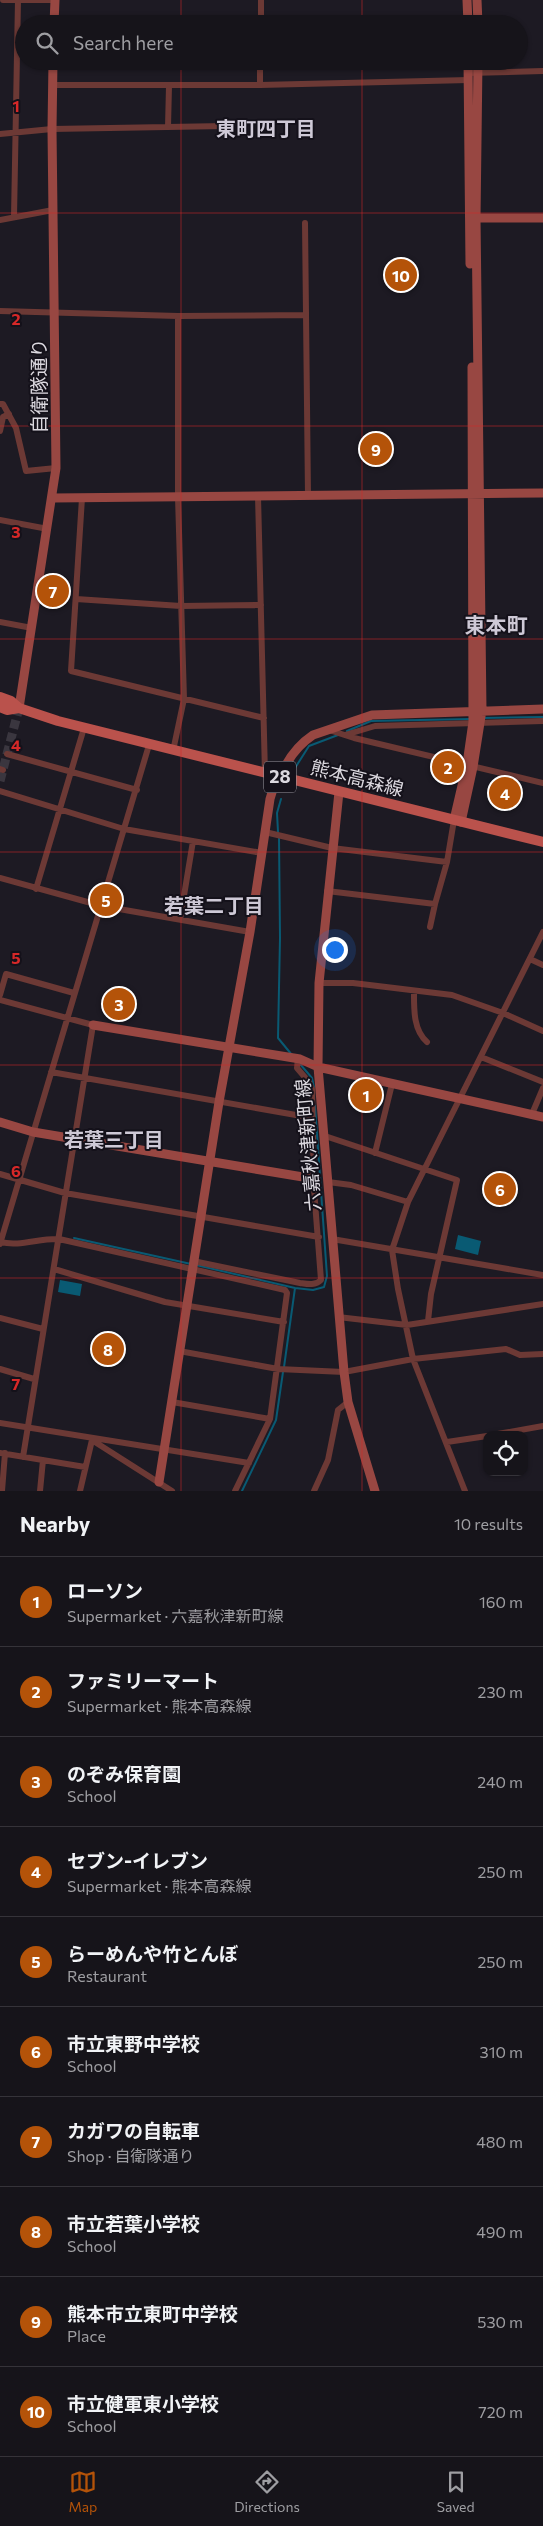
<!DOCTYPE html>
<meta charset="utf-8">
<style>
:root{--surface:#16141a;--page:#232127;--text:#f1f3f6;--muted:#9e9ea2;--line:#353339;--accent:#b45309}
body{margin:0;font-family:Commissioner,"Noto Sans JP",sans-serif;background:var(--page);color:var(--text)}
.controls{position:absolute;right:15px;bottom:15px;display:grid;overflow:hidden;border-radius:10px;box-shadow:0 1px 4px #0004}
.controls button{width:45px;height:45px;display:grid;place-items:center;padding:0;border:0;border-bottom:1px solid var(--line);background:var(--surface);color:var(--text);font:25px sans-serif}
.you{position:absolute;left:334px;top:949px;width:18px;height:18px;margin:-12px;border:4px solid #fff;border-radius:50%;background:#1a73e8;box-shadow:0 0 0 8px #1a73e833}
.badge{display:grid;place-items:center;width:32px;height:32px;border-radius:50%;background:var(--accent);color:#fff;font-size:16px;font-weight:700}
.pin{position:absolute;translate:-50% -50%;border:2px solid #fff;box-shadow:0 1px 5px #0006}
.list{margin:0;padding:0;list-style:none}
h2{display:flex;justify-content:space-between;align-items:center;height:65px;margin:0;padding:0 20px;font-size:21px}
h2 small{font-size:16px;font-weight:400;color:var(--muted)}
.list li{display:grid;grid-template-columns:32px 1fr auto;gap:15px;align-items:center;box-sizing:border-box;height:90px;padding:0 20px;border-top:1px solid var(--line)}
.list b{display:block;font-size:19px;white-space:nowrap}
.list p{margin:0;font-size:16px;white-space:nowrap;color:var(--muted)}
.list em{font-size:16px;font-style:normal;color:var(--muted)}
.icon{flex:none;width:28px;height:28px;fill:none;stroke:currentColor;stroke-width:2;stroke-linecap:round;stroke-linejoin:round}
.map{position:relative;flex:none;width:543px;height:1491px;overflow:hidden}
.search{position:absolute;background:var(--surface);box-shadow:0 1px 4px #0004;left:15px;right:15px;top:15px;height:55px;display:flex;align-items:center;gap:12px;box-sizing:border-box;padding:0 18px;border-radius:28px;color:var(--muted);font-size:19px}
.sheet{height:965px;background:var(--surface)}
nav{display:flex;justify-content:space-around;align-items:center;box-sizing:border-box;height:70px;border-top:1px solid var(--line);background:var(--surface);font-size:14px;color:var(--muted)}
nav a{display:grid;justify-items:center;gap:2px}
nav .on{color:var(--accent)}
.map>svg:first-child{display:block}
</style>
<div class="map">
<svg width="543" height="1491" viewBox="0 0 543 1491">
<rect width="100%" height="100%" fill="#1d1a23"/>
<path fill="#095a73" d="M 458,1235 L 481,1241 L 478,1255 L 455,1249 Z
M 60,1280 L 82,1284 L 80,1296 L 58,1292 Z"/>
<g fill="none" stroke-linecap="round" stroke-linejoin="round">
<path stroke="#095a73" stroke-width="2" d="M 483,718 L 543,717
M 347,731 L 371,721 L 471,719
M 295,768 L 309,746 L 338,735
M 278,832 L 277,813 L 281,799
M 279,837 L 280,938 L 278,1038 L 292,1055
M 300,1064 L 312,1078 L 314,1087
M 74,1238 L 191,1264
M 196,1265 L 295,1288 L 313,1290 L 324,1287 L 327,1276 L 315,1106
M 284,1367 L 295,1288
M 242,1491 L 276,1420 L 283,1372"/>
<path stroke="#3a363f" stroke-width="9" stroke-dasharray="9 4.5" stroke-linecap="butt" d="M 0,781 L 19,708"/>
<path stroke="#6c3935" stroke-width="6" d="M 3,0 L 55,0
M 261,24 L 261,0
M 468,73 L 543,71
M 53,85 L 260,85 L 469,80
M 260,85 L 260,61
M 168,127 L 169,86
M 0,134 L 52,129 L 225,126
M 14,217 L 18,0
M 0,220 L 53,210
M 305,223 L 308,496
M 0,311 L 178,316
M 0,404 L 3,404 L 16,428 L 26,471 L 56,468
M 0,431 L 3,417 L 9,414
M 258,496 L 265,774
M 82,498 L 71,671 L 264,718
M 0,520 L 48,529
M 76,599 L 181,606 L 261,605
M 0,622 L 32,628
M 329,730 L 354,738 L 543,783
M 345,735 L 375,726 L 543,721
M 173,751 L 184,699 L 178,497 L 178,316 L 306,315
M 7,754 L 137,790
M 0,769 L 3,770
M 0,791 L 124,829 L 262,853
M 265,832 L 332,848 L 447,862
M 0,878 L 102,906 L 250,932
M 36,889 L 84,728
M 327,891 L 435,904 L 447,862 L 454,820
M 180,920 L 193,841
M 430,927 L 435,904
M 530,959 L 543,965
M 319,983 L 353,983 L 452,995 L 503,1013 L 543,1031
M 414,991 C 414,1008 413,1030 427,1042
M 0,995 L 6,974 L 74,993
M 0,1000 L 93,1025 L 23,1457
M 481,1057 L 543,1082
M 51,1072 L 313,1118
M 532,1114 L 543,1088
M 325,1136 L 457,1180 L 431,1294 L 428,1321
M 375,1153 L 392,1084
M 0,1174 L 65,1193 L 319,1237
M 328,1182 L 351,1185 L 408,1202
M 332,1239 L 543,1275
M 0,1242 C 20,1247 39,1238 59,1239 L 285,1290 L 287,1293 L 270,1419 L 235,1491
M 0,1244 L 149,745
M 193,1261 L 300,1283 C 307,1284 315,1286 321,1280 L 314,1189 L 312,1089 L 309,1082 L 297,1068 L 298,1058
M 54,1269 L 165,1302 L 284,1322
M 338,1317 L 407,1325 L 543,1304
M 0,1318 L 43,1329
M 179,1351 L 278,1369 L 344,1372 L 413,1359 L 506,1349 L 520,1355 L 543,1354
M 0,1369 L 34,1379
M 172,1402 L 270,1419
M 0,1423 L 249,1463
M 492,1435 L 543,1426
M 95,1442 L 172,1491
M 447,1442 L 487,1436
M 0,1453 L 85,1467
M 2,1491 L 5,1453
M 40,1491 L 43,1460
M 80,1491 L 92,1440
M 314,1491 L 328,1460 L 338,1410 L 348,1402
M 465,1491 L 413,1359 L 398,1289 L 392,1250 L 408,1202 L 543,932"/>
<path stroke="#984742" stroke-width="9" d="M 467,0 L 468,24
M 477,0 L 478,24
M 54,24 L 55,0
M 468,61 L 470,264
M 471,218 L 543,218
M 53,498 L 543,493
M 19,708 L 56,468 L 52,129 L 53,61
M 280,777 C 287,760 298,745 313,735 L 372,715 L 543,709
M 339,792 L 319,983 L 318,1067 L 344,1372 L 348,1402 L 375,1491
M 454,820 L 467,764 L 473,722 L 472,367
M 461,822 L 473,767 L 482,710 L 476,218 L 478,61
M 93,1025 L 300,1059 L 318,1067 L 543,1117
M 0,1122 L 33,1132 L 315,1179
M 159,1482 L 219,1102 L 250,932 L 270,799 L 277,776"/>
<path stroke="#ba524c" stroke-width="10" d="M 0,697 L 11,701 L 19,708 L 58,721 L 543,842
M 0,707 L 7,710 L 19,708"/>
</g>
<path fill="none" stroke="#d62828" stroke-width="1" stroke-opacity="0.55" d="M 181,0 L 181,24M 362,0 L 362,24M 181,61 L 181,1491M 362,61 L 362,1491M 0,213 L 543,213M 0,426 L 543,426M 0,639 L 543,639M 0,852 L 543,852M 0,1065 L 543,1065M 0,1278 L 543,1278"/>
<g text-anchor="middle" stroke-width="4" stroke-linejoin="round" paint-order="stroke">
<rect fill="#14111a" stroke="#9f9ca4" stroke-width="1" x="264" y="761.5" width="32" height="31" rx="4"/>
<g font-size="18" font-weight="bold" fill="#dbd8df">
<text x="280" y="783">28</text>
</g>
<g font-size="19" fill="#dbd8df" stroke="#14111a">
<text transform="translate(39 386) rotate(-90)" y="7">自衛隊通り</text>
<text transform="translate(357 778) rotate(14)" y="7">熊本高森線</text>
<text transform="translate(308 1145) rotate(-95)" y="7">六嘉秋津新町線</text>
</g>
<g font-size="20" font-weight="bold" fill="#cec9d6" stroke="#14111a">
<text x="266" y="136">東町四丁目</text>
<text x="214" y="913">若葉二丁目</text>
<text x="114" y="1147">若葉三丁目</text>
</g>
<g font-size="21" font-weight="bold" fill="#cec9d6" stroke="#14111a">
<text x="496" y="633">東本町</text>
</g>
</g>
<g font-size="16" text-anchor="middle" font-weight="bold" fill="#d62828" stroke="#14111a" stroke-width="4" stroke-linejoin="round" paint-order="stroke">
<text x="16" y="112">1</text>
<text x="16" y="325">2</text>
<text x="16" y="538">3</text>
<text x="16" y="751">4</text>
<text x="16" y="964">5</text>
<text x="16" y="1177">6</text>
<text x="16" y="1390">7</text>
</g>
</svg>
<div class="controls">
<button><svg class="icon" aria-label="locate" viewBox="0 0 24 24"><circle cx="12" cy="12" r="6"/><path d="M12 2v4M12 18v4M2 12h4M18 12h4"/></svg></button>
</div>
<div class="you"></div>
<div class="pin badge" style="left:366px;top:1095px">1</div>
<div class="pin badge" style="left:448px;top:767px">2</div>
<div class="pin badge" style="left:119px;top:1004px">3</div>
<div class="pin badge" style="left:505px;top:793px">4</div>
<div class="pin badge" style="left:106px;top:900px">5</div>
<div class="pin badge" style="left:500px;top:1189px">6</div>
<div class="pin badge" style="left:53px;top:591px">7</div>
<div class="pin badge" style="left:108px;top:1349px">8</div>
<div class="pin badge" style="left:376px;top:449px">9</div>
<div class="pin badge" style="left:401px;top:275px">10</div>
<div class="search"><svg class="icon" aria-label="search" viewBox="0 0 24 24"><circle cx="10" cy="10" r="6"/><path d="M15 15l6 6"/></svg>Search here</div>
</div>
<section class="sheet">
<h2>Nearby<small>10 results</small></h2>
<ul class="list">
<li><span class="badge">1</span><div><b>ローソン</b><p>Supermarket · 六嘉秋津新町線</p></div><em>160 m</em></li>
<li><span class="badge">2</span><div><b>ファミリーマート</b><p>Supermarket · 熊本高森線</p></div><em>230 m</em></li>
<li><span class="badge">3</span><div><b>のぞみ保育園</b><p>School</p></div><em>240 m</em></li>
<li><span class="badge">4</span><div><b>セブン-イレブン</b><p>Supermarket · 熊本高森線</p></div><em>250 m</em></li>
<li><span class="badge">5</span><div><b>らーめんや竹とんぼ</b><p>Restaurant</p></div><em>250 m</em></li>
<li><span class="badge">6</span><div><b>市立東野中学校</b><p>School</p></div><em>310 m</em></li>
<li><span class="badge">7</span><div><b>カガワの自転車</b><p>Shop · 自衛隊通り</p></div><em>480 m</em></li>
<li><span class="badge">8</span><div><b>市立若葉小学校</b><p>School</p></div><em>490 m</em></li>
<li><span class="badge">9</span><div><b>熊本市立東町中学校</b><p>Place</p></div><em>530 m</em></li>
<li><span class="badge">10</span><div><b>市立健軍東小学校</b><p>School</p></div><em>720 m</em></li>
</ul>
</section>
<nav>
<a class="on"><svg class="icon" aria-label="map" viewBox="0 0 24 24"><path d="M3 6l6-2 6 2 6-2v14l-6 2-6-2-6 2zM9 4v14M15 6v14"/></svg>Map</a>
<a><svg class="icon" aria-label="directions" viewBox="0 0 24 24"><path d="M12 3l9 9-9 9-9-9zM9 14v-3h6M13 9l2 2-2 2"/></svg>Directions</a>
<a><svg class="icon" aria-label="saved" viewBox="0 0 24 24"><path d="M7 4h10v16l-5-4-5 4z"/></svg>Saved</a>
</nav>
